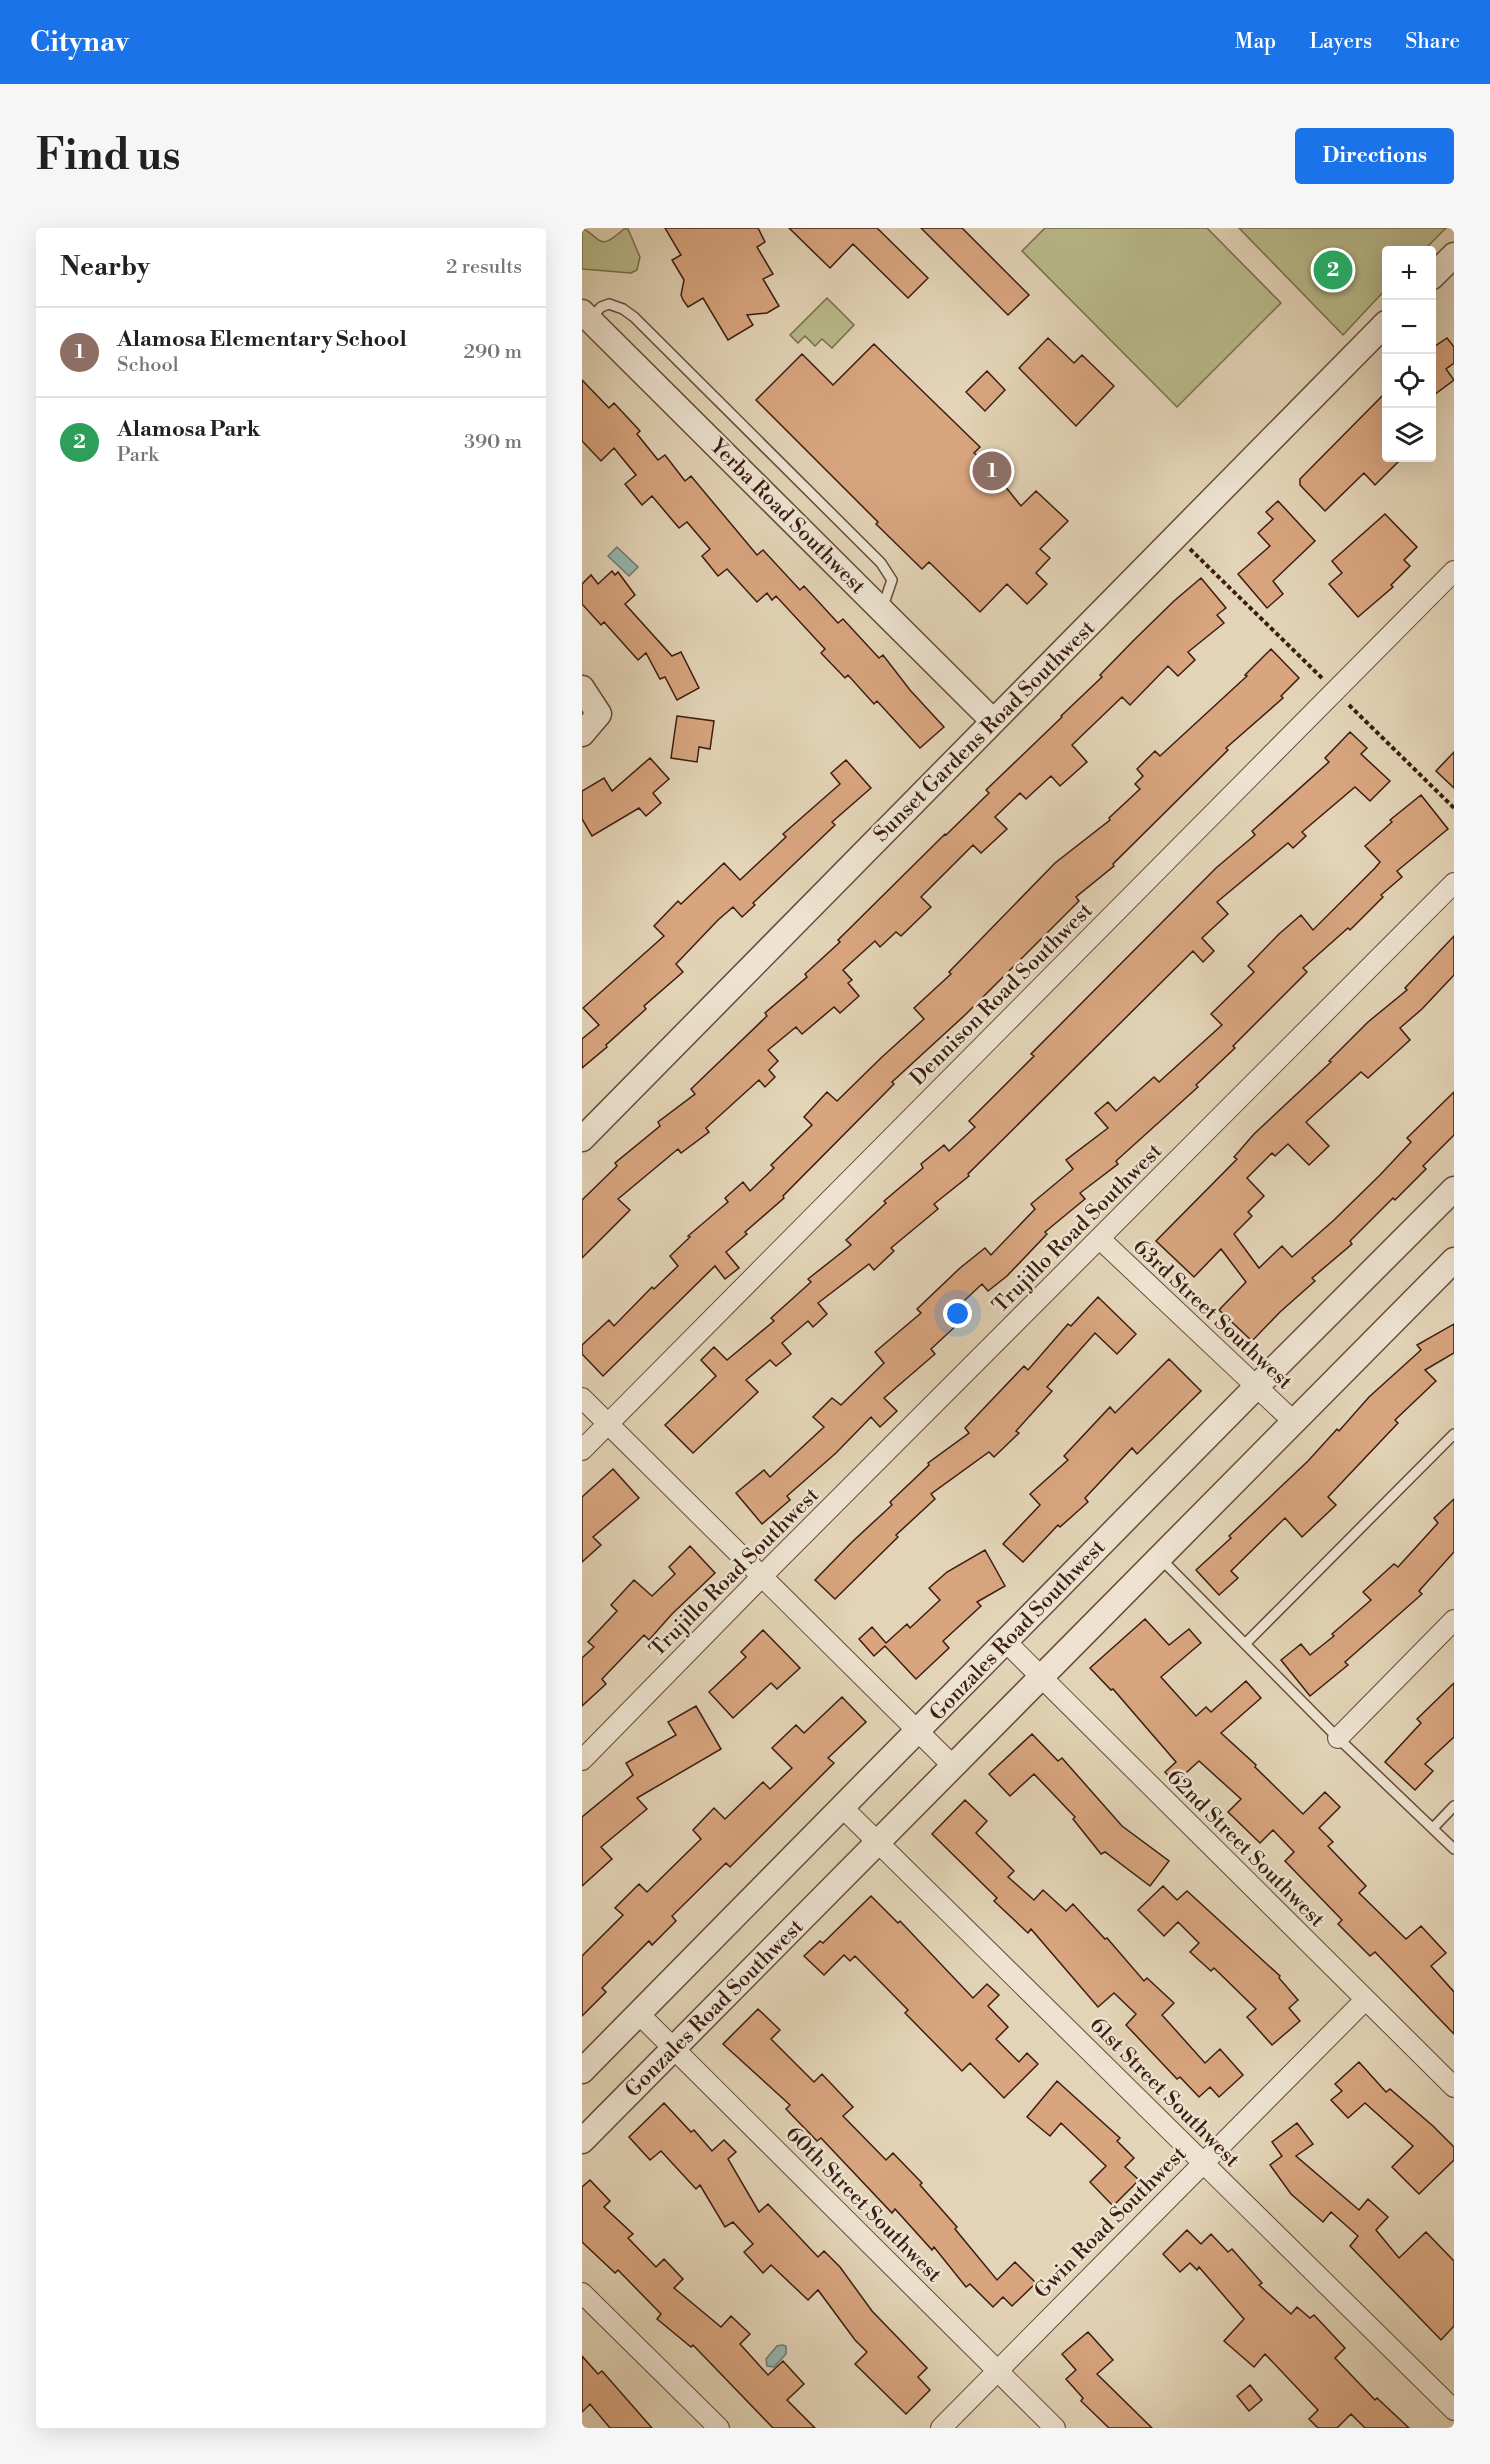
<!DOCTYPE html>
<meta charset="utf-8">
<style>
:root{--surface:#fff;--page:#f6f6f6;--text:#202124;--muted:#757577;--line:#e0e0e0;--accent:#1a73e8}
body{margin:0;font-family:"Libre Bodoni",serif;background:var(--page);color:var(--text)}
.controls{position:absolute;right:18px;top:18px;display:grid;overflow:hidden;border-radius:6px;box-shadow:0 6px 24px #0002}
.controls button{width:54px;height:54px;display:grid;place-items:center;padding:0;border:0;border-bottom:2px solid var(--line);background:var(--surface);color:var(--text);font:30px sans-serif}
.you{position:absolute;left:376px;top:1086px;width:21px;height:21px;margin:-15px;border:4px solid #fff;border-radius:50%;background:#1a73e8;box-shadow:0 0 0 9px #1a73e833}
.badge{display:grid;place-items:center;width:39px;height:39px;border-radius:50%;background:var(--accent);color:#fff;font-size:20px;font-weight:700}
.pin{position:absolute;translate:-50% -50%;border:3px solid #fff;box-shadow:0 2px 6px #0006}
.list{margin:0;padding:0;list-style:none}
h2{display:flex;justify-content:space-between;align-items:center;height:78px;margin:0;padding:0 24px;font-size:26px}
h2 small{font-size:20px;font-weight:400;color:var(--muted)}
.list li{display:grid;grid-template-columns:39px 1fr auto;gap:18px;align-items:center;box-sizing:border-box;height:90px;padding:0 24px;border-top:2px solid var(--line)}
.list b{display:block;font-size:22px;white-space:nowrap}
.list p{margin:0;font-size:20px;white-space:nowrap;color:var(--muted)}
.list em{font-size:20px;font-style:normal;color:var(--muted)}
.icon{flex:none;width:33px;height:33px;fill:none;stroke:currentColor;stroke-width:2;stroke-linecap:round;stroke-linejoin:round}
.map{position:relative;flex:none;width:872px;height:2200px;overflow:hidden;border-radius:6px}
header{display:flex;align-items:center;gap:36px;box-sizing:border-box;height:84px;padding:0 30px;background:var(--accent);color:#fff}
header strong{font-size:28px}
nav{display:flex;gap:33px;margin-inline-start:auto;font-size:21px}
.intro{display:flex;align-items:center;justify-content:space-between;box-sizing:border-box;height:144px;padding:0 36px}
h1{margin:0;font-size:42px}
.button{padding:15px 27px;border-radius:6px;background:var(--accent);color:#fff;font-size:21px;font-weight:700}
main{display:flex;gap:36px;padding:0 36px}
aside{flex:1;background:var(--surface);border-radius:6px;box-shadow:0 6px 24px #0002}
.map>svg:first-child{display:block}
</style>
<header>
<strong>Citynav</strong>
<nav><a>Map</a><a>Layers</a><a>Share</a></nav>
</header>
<div class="intro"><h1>Find us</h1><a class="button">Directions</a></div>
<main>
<aside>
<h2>Nearby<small>2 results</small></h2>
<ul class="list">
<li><span class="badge" style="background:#8d6e63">1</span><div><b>Alamosa Elementary School</b><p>School</p></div><em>290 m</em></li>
<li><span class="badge" style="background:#2e9e5b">2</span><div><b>Alamosa Park</b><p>Park</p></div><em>390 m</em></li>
</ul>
</aside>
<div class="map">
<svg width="872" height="2200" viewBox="0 0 872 2200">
<rect width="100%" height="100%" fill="#e3d4b7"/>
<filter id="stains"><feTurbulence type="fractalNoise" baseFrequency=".00333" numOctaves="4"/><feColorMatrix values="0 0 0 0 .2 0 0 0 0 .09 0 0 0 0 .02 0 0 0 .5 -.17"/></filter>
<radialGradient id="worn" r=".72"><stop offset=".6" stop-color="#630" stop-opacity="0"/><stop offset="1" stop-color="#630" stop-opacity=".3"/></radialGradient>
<path fill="#b9bb8b" stroke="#7b6c4e" stroke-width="1.5" d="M 0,0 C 21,11 16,24 42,1 L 46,1 L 58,29 L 55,42 L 49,45 L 0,41 Z
M 463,0 L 625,0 L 699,75 L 595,179 L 440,23 Z
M 657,0 L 864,0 L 842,22 L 804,22 L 804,61 L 761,107 Z
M 245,70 L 272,97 L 250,120 L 240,111 L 233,118 L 223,108 L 216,115 L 208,107 Z"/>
<path fill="#95b8b2" stroke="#727a72" stroke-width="1.5" d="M 35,319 L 56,339 L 47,348 L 26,328 Z
M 200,2117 L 204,2118 L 204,2126 L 192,2139 L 185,2138 L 184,2131 L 195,2118 Z"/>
<path fill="#d8a57f" stroke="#3d1d12" stroke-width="1.5" d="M 83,0 L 176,0 L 183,14 L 175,19 L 191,46 L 181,51 L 197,78 L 185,85 L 165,87 L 171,97 L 146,112 L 121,70 L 106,79 L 101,72 L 99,67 L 102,52 L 90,32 L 99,27 Z
M 207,0 L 295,0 L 346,50 L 326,70 L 271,16 L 248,40 Z
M 339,0 L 380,0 L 447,67 L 426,87 Z
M 466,110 L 492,135 L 500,127 L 532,158 L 494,198 L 437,140 Z
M 865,110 L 872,119 L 872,135 L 864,141 L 872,152 L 849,169 L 849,121 Z
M 292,116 L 398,219 L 392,225 L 418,245 L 415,248 L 439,278 L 454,263 L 486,293 L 458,321 L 468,330 L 454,345 L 465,356 L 445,376 L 425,356 L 398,384 L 347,334 L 340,341 L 294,296 L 296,294 L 174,172 L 220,126 L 251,157 Z
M 405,143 L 423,162 L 403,183 L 384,164 Z
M 0,152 L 27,180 L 32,175 L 58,203 L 55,206 L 76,232 L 83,227 L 103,253 L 109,248 L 175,327 L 181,322 L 218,362 L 222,358 L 256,395 L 261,391 L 297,430 L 301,427 L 328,462 L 362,499 L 338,520 L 295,473 L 292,476 L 266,447 L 263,450 L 239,425 L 243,421 L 194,368 L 190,372 L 185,365 L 175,374 L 145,341 L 136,348 L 120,328 L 128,321 L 105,294 L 97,300 L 70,268 L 60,277 L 43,256 L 54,247 L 32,220 L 19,233 L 0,213 Z
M 804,164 L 804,227 L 802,230 L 820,230 L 793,257 L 782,245 L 743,283 L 718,257 L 718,251 Z
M 696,273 L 733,313 L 691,353 L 701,366 L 685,380 L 656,346 L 688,318 L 676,305 L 691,291 L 684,284 Z
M 803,286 L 835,319 L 822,332 L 828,338 L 809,357 L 811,359 L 776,389 L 747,356 L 760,345 L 750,333 Z
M 30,343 L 33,347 L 36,344 L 53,367 L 43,376 L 90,428 L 99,424 L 117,460 L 95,472 L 83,449 L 78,451 L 64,425 L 56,432 L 22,394 L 19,397 L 0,376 L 0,356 L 9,347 L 16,356 Z
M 619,350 L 644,380 L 635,387 L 642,395 L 606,424 L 613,432 L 596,448 L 586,438 L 548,477 L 540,469 L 490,517 L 505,534 L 478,558 L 469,548 L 444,571 L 438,565 L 413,589 L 425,601 L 399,625 L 391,617 L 339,669 L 349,679 L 319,708 L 314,704 L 298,719 L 293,713 L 261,742 L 270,752 L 266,755 L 277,768 L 258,785 L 252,779 L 220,806 L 214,799 L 186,822 L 196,833 L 187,842 L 193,849 L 183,859 L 177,852 L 124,900 L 127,904 L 99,925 L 96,921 L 36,971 L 48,982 L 0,1030 L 0,972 L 35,938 L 33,935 L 78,898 L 76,894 L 113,866 L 109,861 L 185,788 L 183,785 L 225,749 L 223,746 L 258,714 L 256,712 L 363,606 L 364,607 L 407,565 L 404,562 L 480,489 L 479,488 L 520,449 L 518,447 L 552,412 L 592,373 Z
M 689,421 L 717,450 L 699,468 L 701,470 L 644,520 L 646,522 L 531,636 L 532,638 L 494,669 L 497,673 L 383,787 L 310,854 L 312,856 L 201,968 L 202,970 L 163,1004 L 165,1006 L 144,1024 L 157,1040 L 143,1051 L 133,1038 L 21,1148 L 0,1126 L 0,1117 L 27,1092 L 32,1098 L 70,1059 L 72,1061 L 96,1038 L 88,1028 L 108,1009 L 106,1008 L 146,974 L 143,970 L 161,954 L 168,963 L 192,940 L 189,937 L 230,897 L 222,889 L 245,864 L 255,873 L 300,829 L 342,791 L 332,780 L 369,746 L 367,744 L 473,635 L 528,592 L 527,590 L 558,561 L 553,556 L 561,548 L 555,541 L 573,523 L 578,528 L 665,448 L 663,447 Z
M 95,488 L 132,493 L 128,521 L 117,519 L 115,534 L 89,530 Z
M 768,504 L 785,520 L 779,526 L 808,553 L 788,573 L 773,559 L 720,604 L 724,608 L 711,620 L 706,615 L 635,674 L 646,686 L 620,710 L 632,723 L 621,734 L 611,723 L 386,946 L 387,948 L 352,976 L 356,981 L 309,1020 L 312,1023 L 292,1042 L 287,1036 L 236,1075 L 245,1086 L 231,1099 L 226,1093 L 200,1115 L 209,1126 L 194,1138 L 188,1132 L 164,1152 L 176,1164 L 111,1225 L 83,1197 L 134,1148 L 119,1132 L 132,1119 L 145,1132 L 192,1093 L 189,1090 L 229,1054 L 226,1051 L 269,1017 L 264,1012 L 304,975 L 302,973 L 341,940 L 339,936 L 362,917 L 367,923 L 393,899 L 387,893 L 452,828 L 449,826 L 634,640 L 673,607 L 670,603 L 747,534 L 743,530 Z
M 872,524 L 872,560 L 854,543 Z
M 68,530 L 87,551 L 71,565 L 79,575 L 64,588 L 57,580 L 10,608 L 0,591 L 0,563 L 22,550 L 30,563 Z
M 264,532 L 289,560 L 250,594 L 253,597 L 171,675 L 173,677 L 160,689 L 151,679 L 136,692 L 94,736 L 101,744 L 62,778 L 64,781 L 24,817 L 25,819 L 0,840 L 0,811 L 17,797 L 1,780 L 82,708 L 72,698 L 96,673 L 99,676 L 142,635 L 158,652 L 204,609 L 201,606 L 258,556 L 249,545 Z
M 839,567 L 866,601 L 815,643 L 820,649 L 799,667 L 801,669 L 768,702 L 766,700 L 721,740 L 725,744 L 651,818 L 653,820 L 614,857 L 616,859 L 534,933 L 536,936 L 498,965 L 503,971 L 463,1004 L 465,1006 L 425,1048 L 406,1063 L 400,1056 L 368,1086 L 377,1095 L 349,1121 L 353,1126 L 302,1170 L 315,1183 L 298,1199 L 289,1189 L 254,1225 L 205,1268 L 208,1272 L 180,1296 L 154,1265 L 182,1242 L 188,1249 L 242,1199 L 231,1189 L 250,1170 L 259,1177 L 302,1135 L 293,1124 L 339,1085 L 335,1081 L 378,1040 L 403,1020 L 409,1027 L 453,981 L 449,976 L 491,941 L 484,932 L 526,900 L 513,885 L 526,874 L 534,883 L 572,849 L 577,854 L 640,797 L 629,786 L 672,744 L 666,738 L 697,706 L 719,687 L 731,702 L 793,640 L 798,634 L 783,618 L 810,594 L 808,592 Z
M 872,708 L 872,747 L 840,781 L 818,800 L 828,812 L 786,850 L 779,844 L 724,894 L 747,918 L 727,937 L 706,916 L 693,928 L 690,925 L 665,950 L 682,968 L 666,984 L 670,988 L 652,1006 L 677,1040 L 700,1018 L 710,1029 L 752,992 L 798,947 L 829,914 L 825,910 L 872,864 L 872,907 L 841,938 L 844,941 L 813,972 L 811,970 L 768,1013 L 770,1016 L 730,1050 L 733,1053 L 698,1084 L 670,1113 L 637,1082 L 664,1054 L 639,1021 L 612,1049 L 574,1013 L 655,931 L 652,929 L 672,906 L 749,834 L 747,833 L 786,794 L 825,762 L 823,760 Z
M 516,1069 L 554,1106 L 535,1126 L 513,1105 L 465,1159 L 470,1163 L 434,1203 L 437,1205 L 412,1229 L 407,1224 L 349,1266 L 353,1271 L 314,1307 L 316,1309 L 253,1371 L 233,1352 L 270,1314 L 310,1277 L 308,1274 L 347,1237 L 346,1235 L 387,1205 L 383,1200 L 442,1138 L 446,1142 L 486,1096 L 489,1098 Z
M 872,1096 L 872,1125 L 843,1142 L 854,1153 L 813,1192 L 816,1195 L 746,1269 L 754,1277 L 720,1309 L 703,1290 L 649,1343 L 656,1350 L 637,1367 L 614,1342 L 649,1310 L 647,1308 L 726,1233 L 755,1201 L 757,1203 L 787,1169 L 839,1122 L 835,1117 Z
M 587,1131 L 619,1163 L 555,1226 L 550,1220 L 503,1270 L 506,1274 L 478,1299 L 476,1297 L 441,1334 L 421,1316 L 458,1277 L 448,1266 L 486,1232 L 482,1228 L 528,1179 L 533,1185 Z
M 31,1241 L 57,1270 L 11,1309 L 19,1317 L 0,1334 L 0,1269 Z
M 872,1271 L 872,1324 L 837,1363 L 840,1366 L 763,1434 L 766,1437 L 728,1468 L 699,1432 L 719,1416 L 728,1427 L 752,1408 L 750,1406 L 789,1372 L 781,1364 L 812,1336 L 816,1339 L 856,1295 L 852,1290 Z
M 108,1318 L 133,1345 L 90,1386 L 67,1412 L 62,1407 L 20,1451 L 24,1456 L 0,1478 L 0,1430 L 12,1419 L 6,1414 L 35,1383 L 29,1377 L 52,1352 L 70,1368 L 93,1346 L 87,1339 Z
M 403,1322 L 423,1358 L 395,1374 L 399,1378 L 361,1413 L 367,1420 L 334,1451 L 303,1418 L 292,1428 L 277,1411 L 290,1399 L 304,1415 L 325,1396 L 328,1400 L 358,1372 L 347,1360 L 365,1344 Z
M 563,1391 L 587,1417 L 607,1401 L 619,1415 L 579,1449 L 614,1488 L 624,1479 L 629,1484 L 664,1453 L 679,1470 L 639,1505 L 674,1537 L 673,1539 L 721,1586 L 743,1564 L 758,1579 L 737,1600 L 751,1614 L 746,1618 L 784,1658 L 777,1665 L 824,1711 L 839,1698 L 864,1725 L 849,1738 L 872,1764 L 872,1806 L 793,1724 L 788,1728 L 756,1696 L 760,1692 L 703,1633 L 712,1624 L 691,1602 L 678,1615 L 646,1584 L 659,1571 L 617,1533 L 593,1555 L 583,1544 L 594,1534 L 531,1461 L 529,1462 L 508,1440 Z
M 181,1402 L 218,1440 L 195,1461 L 189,1455 L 151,1490 L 127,1464 L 164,1429 L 159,1424 Z
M 872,1455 L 872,1509 L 843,1536 L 851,1543 L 833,1562 L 803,1534 L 839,1495 L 835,1491 Z
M 260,1469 L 284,1494 L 246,1530 L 252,1535 L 148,1639 L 144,1635 L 90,1688 L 94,1693 L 70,1717 L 67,1713 L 20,1760 L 24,1764 L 0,1788 L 0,1728 L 41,1687 L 33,1680 L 57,1656 L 65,1664 L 119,1611 L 111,1602 L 132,1580 L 143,1591 L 181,1554 L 188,1561 L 210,1540 L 190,1520 L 214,1497 L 222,1505 Z
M 114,1478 L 139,1521 L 55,1570 L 65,1581 L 19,1619 L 30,1631 L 0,1658 L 0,1589 L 51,1547 L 44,1535 L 94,1507 L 86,1494 Z
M 450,1506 L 476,1533 L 480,1530 L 540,1598 L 587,1633 L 568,1658 L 523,1624 L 519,1626 L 491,1591 L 493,1589 L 452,1546 L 428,1568 L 407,1546 Z
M 383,1572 L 405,1593 L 394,1605 L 432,1643 L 426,1649 L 452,1672 L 461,1662 L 484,1683 L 491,1676 L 523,1711 L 525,1710 L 562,1753 L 565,1750 L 592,1775 L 580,1787 L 623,1835 L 638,1821 L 661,1847 L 637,1869 L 628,1859 L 617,1869 L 598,1849 L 595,1851 L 544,1797 L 554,1786 L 532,1765 L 516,1779 L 449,1701 L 446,1705 L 412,1673 L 415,1670 L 350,1606 Z
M 581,1658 L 595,1672 L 605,1663 L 698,1748 L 697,1750 L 716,1772 L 707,1780 L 718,1793 L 690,1817 L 665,1789 L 674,1781 L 632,1740 L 629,1743 L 608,1724 L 617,1715 L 596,1694 L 582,1708 L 556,1682 Z
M 289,1668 L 316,1695 L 318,1693 L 391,1770 L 405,1756 L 417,1767 L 406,1778 L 426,1799 L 414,1811 L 437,1834 L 445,1825 L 456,1836 L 422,1870 L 388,1835 L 380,1843 L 323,1785 L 326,1782 L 273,1728 L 268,1733 L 262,1727 L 242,1747 L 222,1728 L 238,1713 L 241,1715 Z
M 176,1781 L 198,1802 L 189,1811 L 232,1854 L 240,1846 L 271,1879 L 261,1888 L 304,1932 L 311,1925 L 340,1955 L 338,1957 L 375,1999 L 373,2001 L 415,2052 L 433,2034 L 454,2055 L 430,2078 L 421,2069 L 411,2079 L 388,2056 L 384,2059 L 352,2019 L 350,2022 L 313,1981 L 310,1985 L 239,1910 L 235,1913 L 204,1881 L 208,1877 L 141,1816 Z
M 777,1834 L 804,1864 L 808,1861 L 851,1898 L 872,1919 L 872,1932 L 837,1966 L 810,1939 L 831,1918 L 783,1875 L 766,1890 L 749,1872 L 760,1863 L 753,1856 Z
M 475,1853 L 538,1910 L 535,1913 L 552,1930 L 543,1939 L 557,1952 L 531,1978 L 508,1954 L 524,1938 L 479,1895 L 468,1908 L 445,1889 Z
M 82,1875 L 109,1904 L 112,1902 L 130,1923 L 142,1912 L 154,1924 L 146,1931 L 177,1984 L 186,1976 L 236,2029 L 242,2023 L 258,2039 L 290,2083 L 345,2140 L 336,2149 L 348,2162 L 324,2186 L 273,2136 L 285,2124 L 273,2112 L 236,2062 L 226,2072 L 189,2037 L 181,2045 L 162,2024 L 171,2016 L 151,1994 L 143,1999 L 118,1957 L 114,1961 L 79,1923 L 68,1932 L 47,1909 Z
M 715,1895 L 731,1916 L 714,1928 L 777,1982 L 786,1971 L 806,1989 L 794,2002 L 817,2030 L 844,2004 L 872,2033 L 872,2098 L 859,2112 L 768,2018 L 776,2008 L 749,1984 L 741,1994 L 709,1966 L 688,1937 L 700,1928 L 690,1914 Z
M 8,1952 L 28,1973 L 22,1979 L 51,2006 L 46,2010 L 74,2039 L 82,2031 L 101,2051 L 92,2060 L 139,2099 L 149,2088 L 168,2106 L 158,2116 L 186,2147 L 201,2133 L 222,2156 L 205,2172 L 233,2200 L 191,2200 L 111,2117 L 109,2119 L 75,2091 L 79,2086 L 36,2042 L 33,2045 L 0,2014 L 0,1959 Z
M 605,2002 L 619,2016 L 629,2006 L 646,2024 L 650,2021 L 680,2055 L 677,2057 L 709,2086 L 715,2079 L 728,2090 L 732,2087 L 763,2120 L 753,2130 L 793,2172 L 795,2170 L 827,2200 L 783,2200 L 769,2186 L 755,2200 L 736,2200 L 727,2191 L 736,2182 L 683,2126 L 672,2139 L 642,2113 L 662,2091 L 617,2039 L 615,2042 L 608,2035 L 598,2044 L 581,2026 Z
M 506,2104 L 531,2132 L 515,2146 L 570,2200 L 527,2200 L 499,2173 L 501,2170 L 484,2151 L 494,2142 L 480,2126 Z
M 0,2128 L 16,2146 L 20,2143 L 70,2200 L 28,2200 L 8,2176 L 0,2184 Z
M 668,2157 L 680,2172 L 667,2183 L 655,2168 Z"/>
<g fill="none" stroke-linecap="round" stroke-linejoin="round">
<defs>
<path id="service" d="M 8,91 L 19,79 L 27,76 L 41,81 L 52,89 L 299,335 L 310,352 L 300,381
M 578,1330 L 756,1510 L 872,1621
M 664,1415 L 872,1206
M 851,1600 L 872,1578"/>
<path id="minor" d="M 518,1011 L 712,1194
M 0,1170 L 371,1538
M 0,1222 L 872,343
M 423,1413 L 872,1859
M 756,1510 L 872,1392
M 0,1532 L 195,1333 L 872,655
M 261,1580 L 872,2182
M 57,1786 L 473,2200
M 0,2065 L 137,2200
M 359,2200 L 783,1772"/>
<path id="tertiary" d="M 850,49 L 872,27
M 0,84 L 411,493
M 0,460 L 17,486 L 0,506
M 0,911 L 804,95
M 0,1843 L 674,1159 L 872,961
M 0,1913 C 291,1619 582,1326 872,1032"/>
</defs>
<use href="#service" stroke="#664b3b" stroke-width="12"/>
<use href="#minor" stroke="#664b3b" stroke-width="22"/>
<use href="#tertiary" stroke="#664b3b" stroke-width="27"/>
<path stroke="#3d1d12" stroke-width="4" stroke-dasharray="4.5 3" stroke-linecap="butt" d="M 608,321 L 740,450
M 767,477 L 872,580"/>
<use href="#service" stroke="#ede3d0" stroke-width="9"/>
<use href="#minor" stroke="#ede3d0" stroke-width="20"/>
<use href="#tertiary" stroke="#ede3d0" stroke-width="24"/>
</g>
<g text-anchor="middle" stroke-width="5" stroke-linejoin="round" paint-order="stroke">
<g font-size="21" fill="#3d1d12" stroke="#ede3d0">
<text transform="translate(206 288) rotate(45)" y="7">Yerba Road Southwest</text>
<text transform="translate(402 503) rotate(-45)" y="7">Sunset Gardens Road Southwest</text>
<text transform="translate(419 766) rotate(-45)" y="7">Dennison Road Southwest</text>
<text transform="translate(495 1000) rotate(-45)" y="7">Trujillo Road Southwest</text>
<text transform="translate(631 1086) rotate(43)" y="7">63rd Street Southwest</text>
<text transform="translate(152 1344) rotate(-45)" y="7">Trujillo Road Southwest</text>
<text transform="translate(435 1402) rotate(-46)" y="7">Gonzales Road Southwest</text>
<text transform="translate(664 1620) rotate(45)" y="7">62nd Street Southwest</text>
<text transform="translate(132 1780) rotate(-45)" y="7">Gonzales Road Southwest</text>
<text transform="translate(583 1864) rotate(45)" y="7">61st Street Southwest</text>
<text transform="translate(282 1976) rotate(45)" y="7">60th Street Southwest</text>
<text transform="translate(528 1994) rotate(-45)" y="7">Gwin Road Southwest</text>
</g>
</g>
<rect width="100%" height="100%" filter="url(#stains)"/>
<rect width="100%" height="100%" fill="url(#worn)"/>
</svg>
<div class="controls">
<button>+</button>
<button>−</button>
<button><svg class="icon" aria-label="locate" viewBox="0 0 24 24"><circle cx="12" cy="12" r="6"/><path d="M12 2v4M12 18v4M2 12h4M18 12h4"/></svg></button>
<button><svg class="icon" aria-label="layers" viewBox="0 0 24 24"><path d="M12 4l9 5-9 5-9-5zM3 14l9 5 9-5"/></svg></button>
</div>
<div class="you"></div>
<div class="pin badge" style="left:410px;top:243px;background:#8d6e63">1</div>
<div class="pin badge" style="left:751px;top:42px;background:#2e9e5b">2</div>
</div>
</main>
